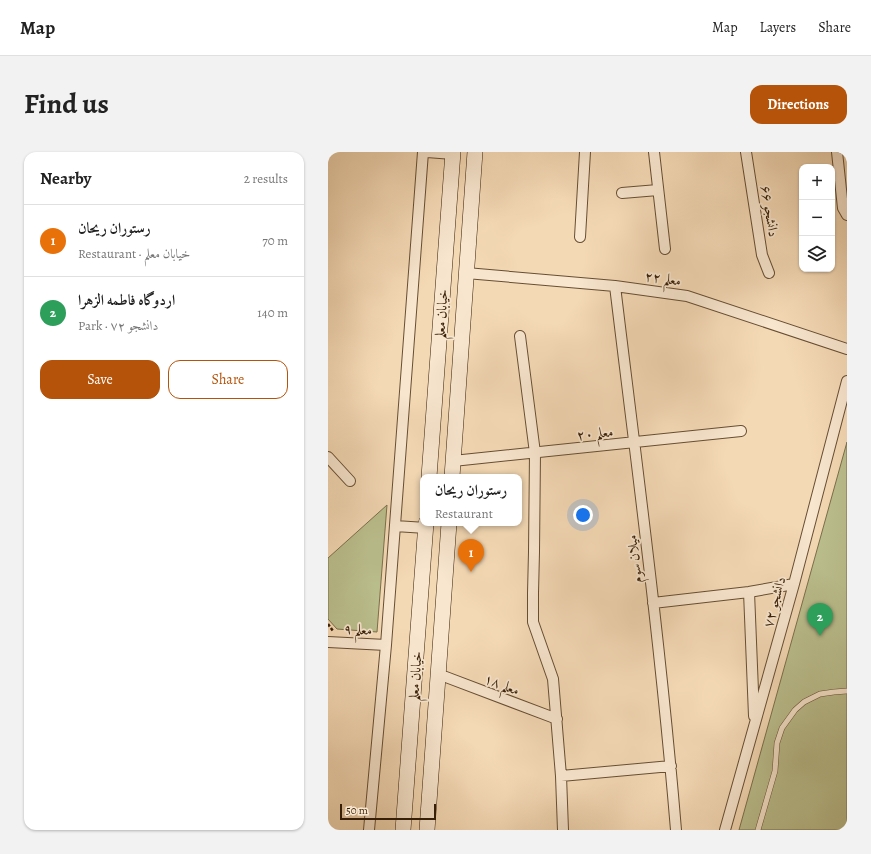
<!DOCTYPE html>
<meta charset="utf-8">
<style>
:root{--surface:#fff;--page:#f2f2f2;--text:#222;--muted:#767676;--line:#e0e0e0;--accent:#b45309}
body{margin:0;font-family:Alegreya,Amiri,serif;background:var(--page);color:var(--text)}
.controls{position:absolute;right:12px;top:12px;display:grid;overflow:hidden;border-radius:8px;box-shadow:0 1px 3px #0004}
.controls button{width:36px;height:36px;display:grid;place-items:center;padding:0;border:0;border-bottom:1px solid var(--line);background:var(--surface);color:var(--text);font:20px sans-serif}
.scale{position:absolute;left:12px;bottom:10px;width:96px;box-sizing:border-box;padding-left:4px;border:2px solid #381f08;border-top:0;font-size:11px;line-height:14px;white-space:nowrap;color:#381f08;-webkit-text-stroke:3px #f8e6cf;paint-order:stroke}
.you{position:absolute;left:255px;top:363px;width:14px;height:14px;margin:-10px;border:3px solid #fff;border-radius:50%;background:#1a73e8;box-shadow:0 0 0 6px #1a73e833}
.badge{display:grid;place-items:center;width:26px;height:26px;border-radius:50%;background:var(--accent);color:#fff;font-size:13px;font-weight:700}
.pin{position:absolute;translate:-50% -33px;filter:drop-shadow(0 1px 2px #0008)}
.pin::after{content:'';position:absolute;top:21px;width:14px;height:12px;background:inherit;clip-path:polygon(0 0,100% 0,50% 100%)}
.popup{position:absolute;left:92px;top:322px;width:102px;height:52px;box-sizing:border-box;display:grid;place-content:center;border-radius:8px;background:var(--surface);filter:drop-shadow(0 1px 3px #0005);font-size:13px;white-space:nowrap;color:var(--muted)}
.popup b{font-size:15px;color:var(--text)}
.popup::after{content:'';position:absolute;left:50%;top:100%;margin-left:-8px;border:8px solid transparent;border-top-color:var(--surface)}
.list{margin:0;padding:0;list-style:none}
h2{display:flex;justify-content:space-between;align-items:center;height:52px;margin:0;padding:0 16px;font-size:17px}
h2 small{font-size:13px;font-weight:400;color:var(--muted)}
.list li{display:grid;grid-template-columns:26px 1fr auto;gap:12px;align-items:center;box-sizing:border-box;height:72px;padding:0 16px;border-top:1px solid var(--line)}
.list b{display:block;font-size:15px;white-space:nowrap}
.list p{margin:0;font-size:13px;white-space:nowrap;color:var(--muted)}
.list em{font-size:13px;font-style:normal;color:var(--muted)}
.actions{display:flex;gap:8px;padding:12px 16px}
.actions a{flex:1;padding:9px 0;border:1px solid var(--accent);border-radius:12px;text-align:center;font-size:14px;color:var(--accent)}
.actions .main{background:var(--accent);color:#fff}
.icon{flex:none;width:22px;height:22px;fill:none;stroke:currentColor;stroke-width:2;stroke-linecap:round;stroke-linejoin:round}
.map{position:relative;flex:none;width:519px;height:678px;overflow:hidden;border-radius:12px}
header{display:flex;align-items:center;gap:24px;box-sizing:border-box;height:56px;padding:0 20px;background:var(--surface);border-bottom:1px solid var(--line)}
header strong{font-size:19px}
nav{display:flex;gap:22px;margin-inline-start:auto;font-size:14px}
.intro{display:flex;align-items:center;justify-content:space-between;box-sizing:border-box;height:96px;padding:0 24px}
h1{margin:0;font-size:28px}
.button{padding:10px 18px;border-radius:12px;background:var(--accent);color:#fff;font-size:14px;font-weight:700}
main{display:flex;gap:24px;padding:0 24px}
aside{flex:1;background:var(--surface);border-radius:12px;box-shadow:0 1px 3px #0004}
.map>svg:first-child{display:block}
</style>
<header>
<strong>Map</strong>
<nav><a>Map</a><a>Layers</a><a>Share</a></nav>
</header>
<div class="intro"><h1>Find us</h1><a class="button">Directions</a></div>
<main>
<aside>
<h2>Nearby<small>2 results</small></h2>
<ul class="list">
<li><span class="badge" style="background:#e8710a">1</span><div><b>رستوران ریحان</b><p>Restaurant · خیابان معلم</p></div><em>70 m</em></li>
<li><span class="badge" style="background:#2e9e5b">2</span><div><b>اردوگاه فاطمه الزهرا</b><p>Park · دانشجو ۷۲</p></div><em>140 m</em></li>
</ul>
<div class="actions"><a class="main">Save</a><a>Share</a></div>
</aside>
<div class="map">
<svg width="519" height="678" viewBox="0 0 519 678">
<rect width="100%" height="100%" fill="#f4d9b5"/>
<filter id="stains"><feTurbulence type="fractalNoise" baseFrequency=".005" numOctaves="4"/><feColorMatrix values="0 0 0 0 .2 0 0 0 0 .09 0 0 0 0 .02 0 0 0 .5 -.17"/></filter>
<radialGradient id="worn" r=".72"><stop offset=".6" stop-color="#630" stop-opacity="0"/><stop offset="1" stop-color="#630" stop-opacity=".3"/></radialGradient>
<path fill="#bbbf8e" stroke="#7a6f4b" d="M 519,290 L 519,678 L 411,678 Z
M 59,353 L 49,480 L 9,477 L 0,467 L 0,406 Z"/>
<g fill="none" stroke-linecap="round" stroke-linejoin="round">
<defs>
<path id="service" d="M 430,678 L 447,619 L 449,591 L 454,576 L 467,558 L 476,550 L 492,542 L 506,540 L 519,539"/>
<path id="minor" d="M 99,0 L 125,2
M 326,0 L 337,97
M 418,0 L 434,103 L 441,121
M 509,0 L 515,56 L 519,63
M 294,41 L 330,38
M 252,85 L 257,0
M 138,121 L 287,134 L 359,144 L 519,197
M 287,134 C 309,315 333,496 348,678
M 192,184 L 207,301 L 206,400 L 205,441 L 205,470 L 225,527 L 233,624 L 235,678
M 0,305 L 22,329
M 125,309 L 413,279
M 67,374 L 98,376
M 421,440 L 426,564
M 325,451 L 421,440 L 466,432
M 0,490 L 58,493
M 110,522 L 229,567
M 233,624 L 343,614
M 41,678 L 58,493 L 95,0
M 397,678 L 466,432 L 519,229"/>
<path id="secondary" d="M 101,325 L 125,0
M 124,325 L 147,0
M 75,678 L 98,371
M 99,678 L 121,371"/>
</defs>
<use href="#service" stroke="#674e33" stroke-width="6"/>
<use href="#minor" stroke="#674e33" stroke-width="12"/>
<use href="#secondary" stroke="#381f08" stroke-width="16"/>
<path stroke="#381f08" stroke-width="2.5" stroke-dasharray="3 2" stroke-linecap="butt" d="M 0,472 L 5,479"/>
<use href="#service" stroke="#f8e6cf" stroke-width="5"/>
<use href="#minor" stroke="#f8e6cf" stroke-width="10"/>
<use href="#secondary" stroke="#f8e6cf" stroke-width="15"/>
</g>
<g text-anchor="middle" stroke-width="3.5" stroke-linejoin="round" paint-order="stroke">
<g font-size="14" fill="#381f08" stroke="#f8e6cf">
<text transform="translate(442 59) rotate(81)" y="5">دانشجو ۶۶</text>
<text transform="translate(335 126) rotate(8)" y="5">معلم ۲۲</text>
<text transform="translate(113 162) rotate(-86)" y="5">خیابان معلم</text>
<text transform="translate(267 281) rotate(-6)" y="5">معلم ۲۰</text>
<text transform="translate(306 407) rotate(-97)" y="5">میلان سوم</text>
<text transform="translate(446 450) rotate(-75)" y="5">دانشجو ۷۲</text>
<text transform="translate(30 477) rotate(3)" y="5">معلم ۹</text>
<text transform="translate(87 524) rotate(-86)" y="5">خیابان معلم</text>
<text transform="translate(174 532) rotate(21)" y="5">معلم ۱۸</text>
</g>
</g>
<rect width="100%" height="100%" filter="url(#stains)"/>
<rect width="100%" height="100%" fill="url(#worn)"/>
</svg>
<div class="controls">
<button>+</button>
<button>−</button>
<button><svg class="icon" aria-label="layers" viewBox="0 0 24 24"><path d="M12 4l9 5-9 5-9-5zM3 14l9 5 9-5"/></svg></button>
</div>
<div class="scale">50 m</div>
<div class="you"></div>
<div class="pin badge" style="left:143px;top:420px;background:#e8710a">1</div>
<div class="popup"><b>رستوران ریحان</b>Restaurant</div>
<div class="pin badge" style="left:492px;top:484px;background:#2e9e5b">2</div>
</div>
</main>
